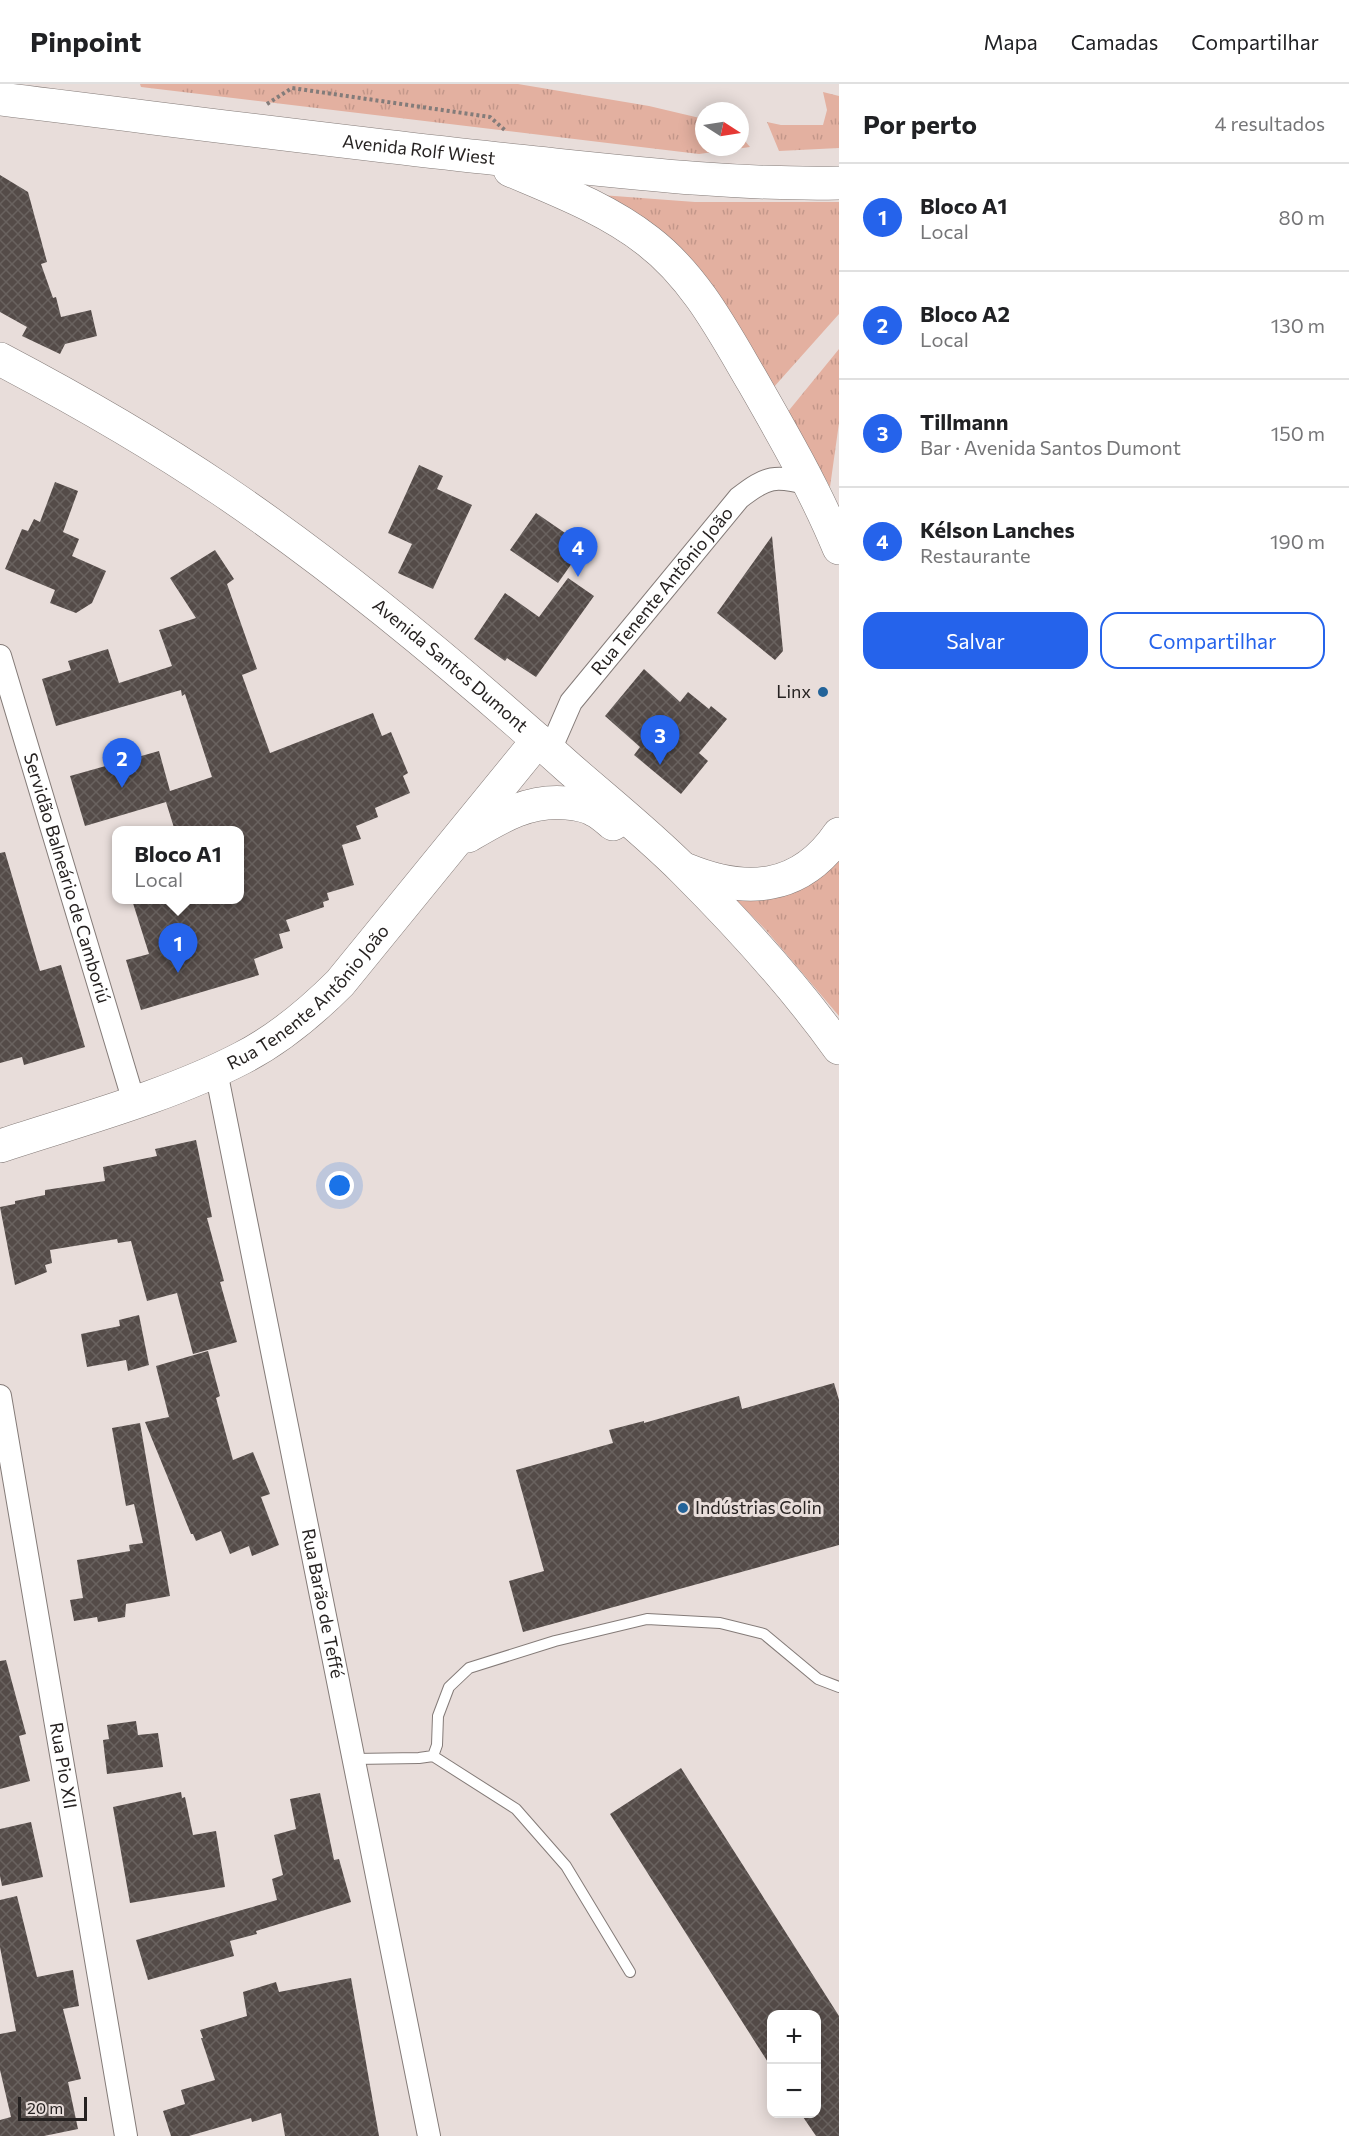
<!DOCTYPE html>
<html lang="pt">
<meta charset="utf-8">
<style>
:root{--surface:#fff;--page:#f2f2f2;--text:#202124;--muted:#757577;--line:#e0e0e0;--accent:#2563eb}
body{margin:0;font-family:Commissioner,sans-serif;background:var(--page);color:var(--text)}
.controls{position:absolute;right:18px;bottom:18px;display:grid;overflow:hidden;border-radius:12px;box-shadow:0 3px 15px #0003}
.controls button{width:54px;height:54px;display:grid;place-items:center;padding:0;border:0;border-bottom:2px solid var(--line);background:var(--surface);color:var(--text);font:30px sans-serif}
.compass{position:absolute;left:695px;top:18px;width:54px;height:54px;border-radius:50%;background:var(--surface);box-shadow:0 3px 15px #0003;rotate:102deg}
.scale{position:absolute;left:18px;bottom:15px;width:69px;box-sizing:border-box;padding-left:6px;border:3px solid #262221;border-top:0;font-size:16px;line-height:21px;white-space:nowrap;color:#262221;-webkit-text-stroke:4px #e8ddda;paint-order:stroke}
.you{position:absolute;left:340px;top:1102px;width:21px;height:21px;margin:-15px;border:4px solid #fff;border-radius:50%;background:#1a73e8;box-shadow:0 0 0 9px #1a73e833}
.badge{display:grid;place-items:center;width:39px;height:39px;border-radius:50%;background:var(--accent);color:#fff;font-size:20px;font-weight:700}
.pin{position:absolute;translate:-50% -50px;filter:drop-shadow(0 2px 3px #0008)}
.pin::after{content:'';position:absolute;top:32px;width:21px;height:18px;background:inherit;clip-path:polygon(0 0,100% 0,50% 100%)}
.popup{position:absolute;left:112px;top:742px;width:132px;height:78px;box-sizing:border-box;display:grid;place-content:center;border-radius:12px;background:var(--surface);filter:drop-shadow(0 2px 4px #0005);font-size:20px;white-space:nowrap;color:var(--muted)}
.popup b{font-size:22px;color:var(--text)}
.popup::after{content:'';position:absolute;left:50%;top:100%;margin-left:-12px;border:12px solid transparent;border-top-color:var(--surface)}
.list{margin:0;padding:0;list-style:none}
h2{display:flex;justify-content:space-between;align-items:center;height:78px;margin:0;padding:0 24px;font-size:26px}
h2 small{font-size:20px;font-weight:400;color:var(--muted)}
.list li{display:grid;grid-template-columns:39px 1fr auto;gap:18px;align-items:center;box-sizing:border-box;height:108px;padding:0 24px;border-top:2px solid var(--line)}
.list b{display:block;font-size:22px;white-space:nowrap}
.list p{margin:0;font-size:20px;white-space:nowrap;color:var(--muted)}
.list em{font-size:20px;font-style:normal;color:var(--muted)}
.actions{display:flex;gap:12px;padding:18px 24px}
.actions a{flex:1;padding:14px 0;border:2px solid var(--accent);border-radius:18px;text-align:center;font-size:21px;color:var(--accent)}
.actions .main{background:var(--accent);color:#fff}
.map{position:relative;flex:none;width:839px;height:2052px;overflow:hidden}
header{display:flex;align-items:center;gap:36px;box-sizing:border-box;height:84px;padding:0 30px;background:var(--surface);border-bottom:2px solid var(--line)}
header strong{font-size:28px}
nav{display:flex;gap:33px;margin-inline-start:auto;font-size:21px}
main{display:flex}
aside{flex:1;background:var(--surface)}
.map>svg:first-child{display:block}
</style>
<header>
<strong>Pinpoint</strong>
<nav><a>Mapa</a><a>Camadas</a><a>Compartilhar</a></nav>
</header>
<main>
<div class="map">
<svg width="839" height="2052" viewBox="0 0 839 2052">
<defs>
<pattern id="grass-tufts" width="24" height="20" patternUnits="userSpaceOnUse" patternTransform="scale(1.5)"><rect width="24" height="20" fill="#e3b0a0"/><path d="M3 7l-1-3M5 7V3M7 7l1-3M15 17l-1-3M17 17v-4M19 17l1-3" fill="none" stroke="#c3978a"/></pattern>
<pattern id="building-cross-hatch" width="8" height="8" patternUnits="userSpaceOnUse" patternTransform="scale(1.5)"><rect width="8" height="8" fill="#544b48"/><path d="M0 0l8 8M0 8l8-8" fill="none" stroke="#69625f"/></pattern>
</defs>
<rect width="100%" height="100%" fill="#e8ddda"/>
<path fill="url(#grass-tufts)" d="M 140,0 L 518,0 L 649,22 L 704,35 L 704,63 L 740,63 L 740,51 L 750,63 L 699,70 L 141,3 Z
M 823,8 L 839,12 L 839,64 L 779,67 L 767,38 L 781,41 L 823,41 L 827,26 Z
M 601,111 L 695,118 L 839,118 L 839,230 L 773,304 Z
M 839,265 L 839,339 L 830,403 L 808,364 L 786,330 Z
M 839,769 L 839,932 L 765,845 L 729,809 Z"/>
<path fill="url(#building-cross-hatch)" d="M 0,91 L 28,108 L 47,178 L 41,180 L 53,214 L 56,213 L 61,233 L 91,226 L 97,252 L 65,260 L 60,270 L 22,252 L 27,243 L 0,228 Z
M 419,381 L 443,392 L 437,405 L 472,421 L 433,505 L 398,489 L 412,460 L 388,449 Z
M 55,398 L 78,407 L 63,448 L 79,455 L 72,472 L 106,487 L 92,519 L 76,529 L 50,519 L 55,506 L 5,485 L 22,445 L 28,447 L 34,435 L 40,438 Z
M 536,429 L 584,462 L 558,499 L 510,466 Z
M 772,452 L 783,567 L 775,576 L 717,529 Z
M 215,466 L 234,495 L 227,500 L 257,585 L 242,591 L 270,669 L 373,629 L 382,652 L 391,648 L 408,689 L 403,692 L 410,709 L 375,724 L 378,733 L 356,742 L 361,755 L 342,761 L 354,801 L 327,809 L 329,816 L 323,818 L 324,823 L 286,836 L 290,847 L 279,850 L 283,864 L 254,875 L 259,891 L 141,926 L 126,876 L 149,870 L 132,816 L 240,816 L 240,747 L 175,747 L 166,718 L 85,742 L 70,692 L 159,667 L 170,707 L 212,693 L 185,610 L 182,612 L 181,606 L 56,642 L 42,595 L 71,586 L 68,577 L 108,565 L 119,599 L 172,582 L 159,546 L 196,534 L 170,494 Z
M 568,494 L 594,512 L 536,593 L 507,574 L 505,577 L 474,555 L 505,509 L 539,533 Z
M 644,585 L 680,618 L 688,608 L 709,625 L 711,622 L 727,635 L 699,669 L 708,677 L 681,710 L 634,671 L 640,663 L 605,632 Z
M 5,768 L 40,887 L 61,881 L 85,963 L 24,981 L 22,973 L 0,979 L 0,769 Z
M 196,1056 L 212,1133 L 207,1134 L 224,1197 L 220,1198 L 237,1258 L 193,1270 L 177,1209 L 147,1217 L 131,1157 L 118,1159 L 117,1155 L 50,1166 L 52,1179 L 45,1181 L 47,1188 L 15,1201 L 0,1123 L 15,1120 L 15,1117 L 45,1111 L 45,1106 L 105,1097 L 103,1083 L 157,1072 L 155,1065 Z
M 139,1231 L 149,1281 L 128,1287 L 126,1276 L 87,1283 L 81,1250 L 120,1242 L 119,1236 Z
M 208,1267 L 220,1312 L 216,1314 L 233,1376 L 253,1368 L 270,1410 L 261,1413 L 279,1461 L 252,1472 L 249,1462 L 230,1470 L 221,1447 L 196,1457 L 193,1450 L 191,1450 L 145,1338 L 169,1333 L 156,1282 Z
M 834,1299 L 839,1316 L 839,1461 L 523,1548 L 509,1497 L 544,1487 L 516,1386 L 613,1359 L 609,1346 L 644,1337 L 644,1339 L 739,1312 L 742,1325 Z
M 140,1339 L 170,1512 L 126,1520 L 125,1533 L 98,1538 L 97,1533 L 74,1537 L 70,1516 L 83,1514 L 77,1476 L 130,1467 L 129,1461 L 143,1459 L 134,1420 L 126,1422 L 112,1344 Z
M 6,1576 L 26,1650 L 19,1652 L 30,1697 L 0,1705 L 0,1577 Z
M 136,1637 L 138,1651 L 158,1649 L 163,1683 L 107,1690 L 103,1656 L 109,1655 L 107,1641 Z
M 681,1684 L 839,1932 L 839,2052 L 816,2052 L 801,2030 L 816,2030 L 816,1930 L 771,1930 L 771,1983 L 610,1730 Z
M 181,1708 L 182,1714 L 185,1713 L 193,1751 L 216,1747 L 225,1803 L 130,1819 L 113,1723 Z
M 320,1709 L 334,1776 L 339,1775 L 351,1818 L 256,1847 L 257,1850 L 230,1857 L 234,1872 L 148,1896 L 136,1856 L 277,1816 L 272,1795 L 283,1791 L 274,1751 L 296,1745 L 290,1715 Z
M 31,1738 L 43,1793 L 2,1802 L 0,1792 L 0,1745 Z
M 17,1812 L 37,1893 L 73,1886 L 79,1922 L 63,1925 L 81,1995 L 68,1998 L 78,2045 L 44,2052 L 0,2052 L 0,2036 L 11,2033 L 0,1986 L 0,1950 L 16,1947 L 0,1863 L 0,1816 Z
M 351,1894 L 379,2052 L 285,2052 L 281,2029 L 252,2038 L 251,2034 L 189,2052 L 171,2052 L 163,2027 L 185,2020 L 181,2006 L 215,1996 L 201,1954 L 203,1954 L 200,1946 L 247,1932 L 243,1908 L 276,1898 L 279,1908 Z"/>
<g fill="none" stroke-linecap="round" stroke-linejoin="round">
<defs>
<path id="lane" d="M 433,1672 L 516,1725 L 566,1782 L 630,1888
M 354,1675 L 419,1674 L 433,1672 L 437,1661 L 438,1632 L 449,1603 L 469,1584 L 555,1557 L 647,1535 L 720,1539 L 764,1550 L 818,1595 L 839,1603"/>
<g id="street">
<path id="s1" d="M 0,572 L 134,1018"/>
<path id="s2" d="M 550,666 L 571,618 L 739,414 C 767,392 775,391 810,400"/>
<path id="s3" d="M 216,987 L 429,2052"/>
<path id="s4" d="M 0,1312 L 126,2052"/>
</g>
<g id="primary">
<path id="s5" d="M 0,15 C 173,36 345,59 518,77 C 625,88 731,101 839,99"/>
<path d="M 510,86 C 557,106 607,125 648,157 C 695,193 723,247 753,298 C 784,352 815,406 839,464"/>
<path id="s6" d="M 0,275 C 76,315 151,358 222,406 C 342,487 461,587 569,684 C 608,718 648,750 684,786 C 740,842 793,900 839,964"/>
<path d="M 468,752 C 500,733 529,715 567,719 C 577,720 586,721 594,726 C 601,729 607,735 613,740"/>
<path d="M 687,786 C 746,810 800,807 839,750"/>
<path id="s7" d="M 0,1062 C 79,1036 169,1012 242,974 C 279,955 311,928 340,899 L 538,656"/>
</g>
</defs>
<use href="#lane" stroke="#847b78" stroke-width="12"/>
<use href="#street" stroke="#847b78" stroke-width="24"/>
<use href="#primary" stroke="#847b78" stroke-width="34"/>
<path stroke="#837c7a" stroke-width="4" stroke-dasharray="3 3" stroke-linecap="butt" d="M 267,20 L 292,4 L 490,33 L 506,47"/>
<use href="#lane" stroke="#fff" stroke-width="10"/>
<use href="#street" stroke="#fff" stroke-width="22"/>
<use href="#primary" stroke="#fff" stroke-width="33"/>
</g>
<g fill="#236399" stroke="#e8ddda" stroke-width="2">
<circle cx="823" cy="608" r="6"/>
<circle cx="683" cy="1424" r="6"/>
</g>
<g text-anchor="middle" stroke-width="6" stroke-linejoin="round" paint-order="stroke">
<g font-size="18" fill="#262221" stroke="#e8ddda">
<text dy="6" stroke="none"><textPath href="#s5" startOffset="422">Avenida Rolf Wiest</textPath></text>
<text dy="6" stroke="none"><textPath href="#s2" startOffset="196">Rua Tenente Antônio João</textPath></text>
<text dy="6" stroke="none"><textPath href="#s6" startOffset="546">Avenida Santos Dumont</textPath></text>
<text dy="6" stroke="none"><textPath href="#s1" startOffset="232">Servidão Balneário de Camboriú</textPath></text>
<text dy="6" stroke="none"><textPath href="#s7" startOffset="348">Rua Tenente Antônio João</textPath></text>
<text dy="6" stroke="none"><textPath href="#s3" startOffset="543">Rua Barão de Teffé</textPath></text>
<text dy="6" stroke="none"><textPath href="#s4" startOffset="375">Rua Pio XII</textPath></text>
</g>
<g font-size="18" fill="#262221" stroke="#e8ddda" text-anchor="end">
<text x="811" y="614">Linx</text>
<text x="695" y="1430" text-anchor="start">Indústrias Colin</text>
</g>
</g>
</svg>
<div class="controls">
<button>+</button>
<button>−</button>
</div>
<svg class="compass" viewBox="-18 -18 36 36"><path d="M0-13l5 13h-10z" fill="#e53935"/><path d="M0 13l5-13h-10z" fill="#757577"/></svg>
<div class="scale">20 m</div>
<div class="you"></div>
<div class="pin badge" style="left:178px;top:889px">1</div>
<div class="popup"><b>Bloco A1</b>Local</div>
<div class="pin badge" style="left:122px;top:704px">2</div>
<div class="pin badge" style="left:660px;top:681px">3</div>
<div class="pin badge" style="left:578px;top:493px">4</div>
</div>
<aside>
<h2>Por perto<small>4 resultados</small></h2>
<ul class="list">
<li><span class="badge">1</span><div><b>Bloco A1</b><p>Local</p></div><em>80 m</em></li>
<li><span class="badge">2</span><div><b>Bloco A2</b><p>Local</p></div><em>130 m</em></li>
<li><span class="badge">3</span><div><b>Tillmann</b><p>Bar · Avenida Santos Dumont</p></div><em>150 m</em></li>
<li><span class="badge">4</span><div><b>Kélson Lanches</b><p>Restaurante</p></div><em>190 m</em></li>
</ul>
<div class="actions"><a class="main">Salvar</a><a>Compartilhar</a></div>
</aside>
</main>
